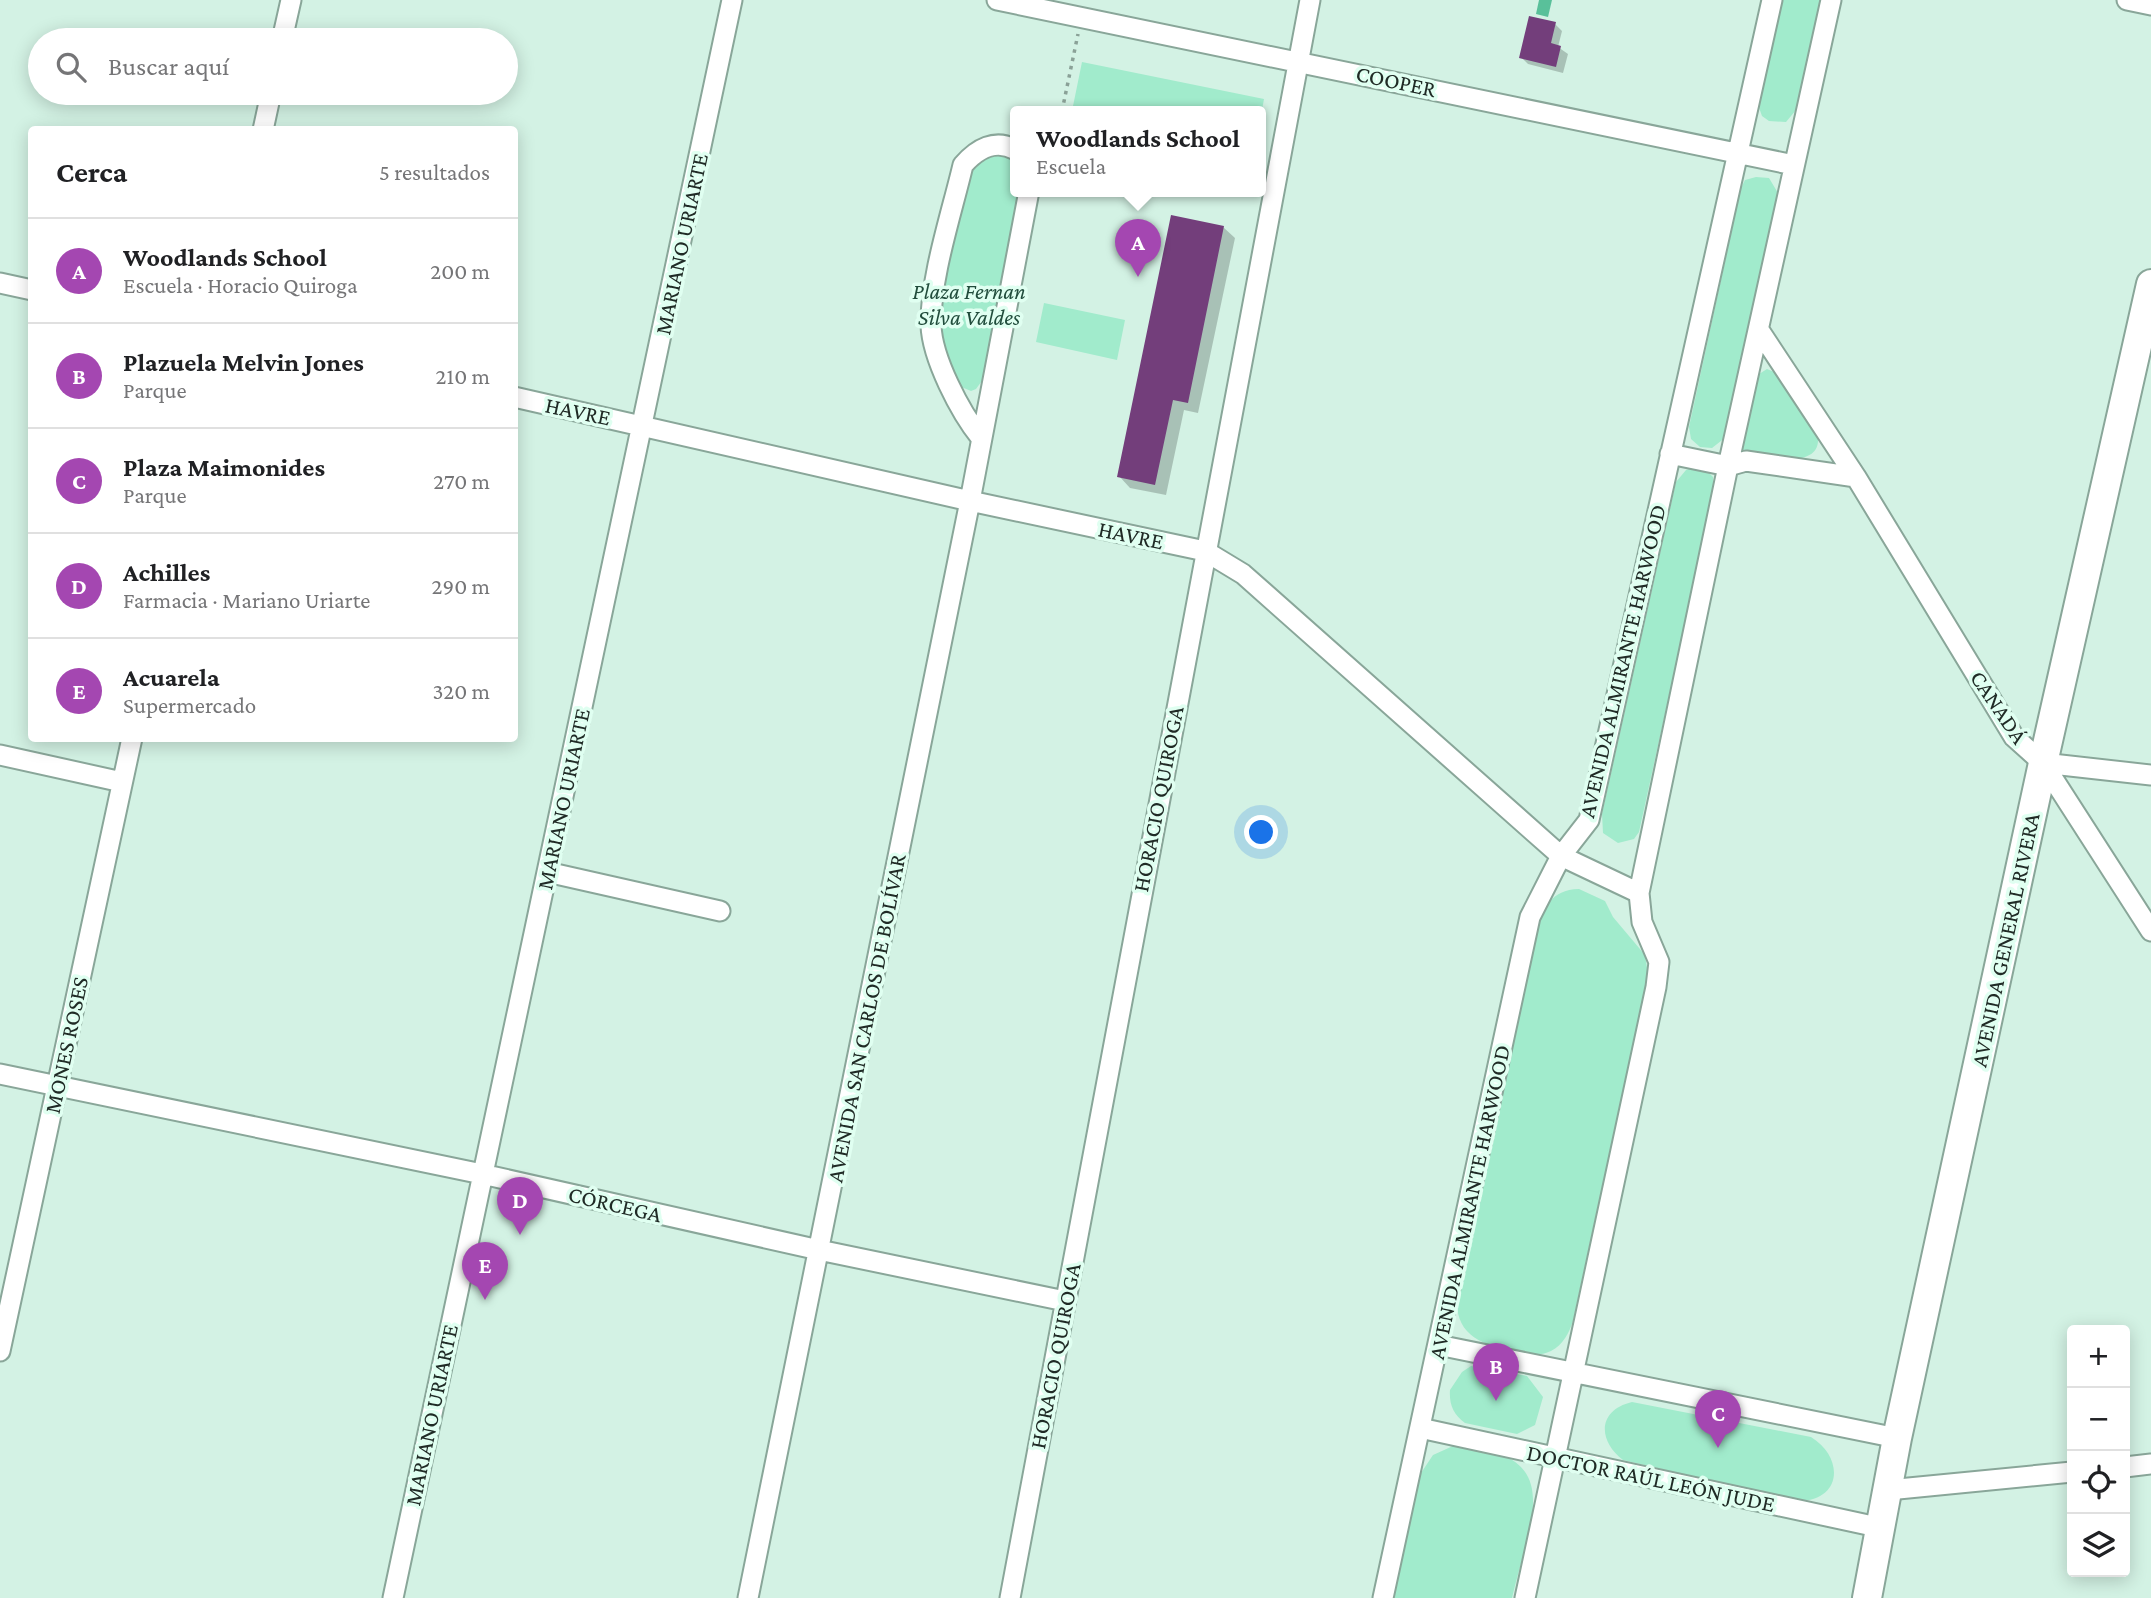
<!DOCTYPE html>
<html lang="es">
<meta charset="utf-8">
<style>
:root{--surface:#fff;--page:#f2f2f2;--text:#202124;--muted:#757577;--line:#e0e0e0;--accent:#a447b1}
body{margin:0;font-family:"Crimson Pro",serif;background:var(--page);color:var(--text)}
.controls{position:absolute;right:21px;bottom:21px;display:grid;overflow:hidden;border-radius:7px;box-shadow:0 4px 18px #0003}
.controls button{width:63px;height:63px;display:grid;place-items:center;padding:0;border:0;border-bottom:2px solid var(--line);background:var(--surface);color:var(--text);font:35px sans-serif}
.you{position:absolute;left:1262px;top:833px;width:24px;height:24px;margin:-18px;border:5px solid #fff;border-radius:50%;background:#1a73e8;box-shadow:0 0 0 10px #1a73e833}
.badge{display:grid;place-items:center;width:46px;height:46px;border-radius:50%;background:var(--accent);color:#fff;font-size:23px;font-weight:700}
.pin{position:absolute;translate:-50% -58px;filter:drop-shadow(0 2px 4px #0008)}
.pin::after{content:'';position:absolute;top:37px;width:24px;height:21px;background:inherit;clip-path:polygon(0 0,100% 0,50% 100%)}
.popup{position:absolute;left:1010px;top:106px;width:256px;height:91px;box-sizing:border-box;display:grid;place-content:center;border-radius:7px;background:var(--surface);filter:drop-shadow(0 2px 5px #0005);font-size:23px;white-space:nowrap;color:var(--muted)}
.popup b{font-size:26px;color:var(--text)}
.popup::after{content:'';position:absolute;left:50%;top:100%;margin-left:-14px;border:14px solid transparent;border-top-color:var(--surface)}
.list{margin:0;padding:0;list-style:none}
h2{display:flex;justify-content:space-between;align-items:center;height:91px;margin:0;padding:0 28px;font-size:30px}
h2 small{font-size:23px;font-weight:400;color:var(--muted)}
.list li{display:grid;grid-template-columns:46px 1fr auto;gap:21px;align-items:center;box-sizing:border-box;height:105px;padding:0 28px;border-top:2px solid var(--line)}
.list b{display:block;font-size:26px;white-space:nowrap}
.list p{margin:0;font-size:23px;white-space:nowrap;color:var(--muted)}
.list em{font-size:23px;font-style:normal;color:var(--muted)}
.icon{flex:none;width:38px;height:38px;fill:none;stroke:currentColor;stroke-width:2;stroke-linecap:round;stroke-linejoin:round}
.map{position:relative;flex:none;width:2151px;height:1598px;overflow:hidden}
.search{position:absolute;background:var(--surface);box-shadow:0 4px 18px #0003;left:28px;top:28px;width:490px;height:77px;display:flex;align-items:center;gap:18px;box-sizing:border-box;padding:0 24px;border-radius:38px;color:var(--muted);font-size:26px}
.panel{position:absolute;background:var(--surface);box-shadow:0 4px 18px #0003;left:28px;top:126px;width:490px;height:616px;border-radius:7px}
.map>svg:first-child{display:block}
</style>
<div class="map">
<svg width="2151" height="1598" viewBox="0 0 2151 1598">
<rect width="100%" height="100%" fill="#d3f2e4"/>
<path fill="#a1ebcc" d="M 1782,0 L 1824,0 L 1796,110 L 1786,122 L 1769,121 L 1762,116 L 1757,102 Z
M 1082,62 L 1264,99 L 1261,115 L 1260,111 L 1072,111 Z
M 982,150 L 1015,158 L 1016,191 L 1020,191 L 984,378 L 976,389 L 971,391 L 959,386 C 948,363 939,341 938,314 L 967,167 Z
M 1756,177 L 1769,178 L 1778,193 L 1778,202 L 1726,437 L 1712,448 L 1700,447 L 1691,439 L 1689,427 L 1741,188 L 1745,180 Z
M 1044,303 L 1125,320 L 1117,360 L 1036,342 Z
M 1767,369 L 1779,374 L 1784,381 L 1818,438 C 1820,471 1763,456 1745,453 L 1742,450 L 1756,376 Z
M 1694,467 L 1706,470 L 1713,477 L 1714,491 L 1639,832 L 1634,839 L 1618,843 L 1603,833 L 1602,814 L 1676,482 L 1686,470 Z
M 1579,889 L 1605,901 L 1613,917 L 1645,955 L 1648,974 L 1573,1321 C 1569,1333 1563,1345 1551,1351 C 1539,1357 1526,1354 1513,1351 C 1483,1345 1455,1336 1457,1298 L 1536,932 C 1545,907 1550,890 1579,889 Z
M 1471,1366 L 1527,1376 L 1543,1397 L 1535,1425 L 1517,1434 L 1465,1423 C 1453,1414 1449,1404 1450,1390 L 1462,1372 Z
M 1632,1402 L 1811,1437 C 1844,1457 1843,1501 1798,1501 L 1623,1460 C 1597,1440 1598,1410 1632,1402 Z
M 1453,1446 C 1569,1451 1530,1520 1512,1598 L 1393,1598 L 1419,1476 L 1433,1455 Z"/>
<path fill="#59c09a" d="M 1539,0 L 1552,0 L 1548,17 L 1536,14 Z"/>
<path fill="#0003" d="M 1555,24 L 1562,31 L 1558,47 L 1568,54 L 1563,73 L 1528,64 L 1521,57 Z
M 1223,227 L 1235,238 L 1198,413 L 1184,410 L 1166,495 L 1130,488 L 1119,476 Z"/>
<path fill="#733e7b" d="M 1529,16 L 1556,22 L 1551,43 L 1561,46 L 1556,67 L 1519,58 Z
M 1171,215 L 1224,226 L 1188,403 L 1173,400 L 1155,485 L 1117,477 Z"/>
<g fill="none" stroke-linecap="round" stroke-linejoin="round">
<defs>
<path id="minor" d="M 997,0 L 1794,165
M 2127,0 L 2151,5
M 282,40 L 291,0
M 263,130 L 271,93
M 0,283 L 32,290
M 1759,330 L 1856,477 L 2014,737 L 2043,763 L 2151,931
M 514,397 L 970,501 L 1205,551 L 1243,574 L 1561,856 L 1639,893
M 981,438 C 960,412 932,358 931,325 C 930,278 952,212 963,165 C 977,149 995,138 1016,150
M 1670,454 L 1728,466 L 1746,461 L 1856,477
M 0,755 L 122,782
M 2043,763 L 2151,775
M 547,872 L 720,911
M 0,1074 L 482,1174 L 819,1250 L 1065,1301
M 1438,1345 L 1897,1438
M 0,1351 L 132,738
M 1420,1428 L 1882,1528
M 2125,1467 L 2151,1464
M 1888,1490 L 2072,1472
M 393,1598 L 732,0
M 748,1598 L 970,501 L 1029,191
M 1010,1598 L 1310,0
M 1383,1598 L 1530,917 L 1561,856 L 1589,820 L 1772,0
M 1525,1598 L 1656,987 L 1659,962 L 1642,922 L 1639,893 L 1728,466 L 1831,0"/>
<path id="secondary" d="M 1867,1598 L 1897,1438 L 2043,763 L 2151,284"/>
</defs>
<use href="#minor" stroke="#89a699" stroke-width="23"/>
<use href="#secondary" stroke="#89a699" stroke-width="32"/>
<path stroke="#8aa197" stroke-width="3.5" stroke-dasharray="3.5 5" stroke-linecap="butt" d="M 1062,111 L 1078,34"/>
<use href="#minor" stroke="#fff" stroke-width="19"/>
<use href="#secondary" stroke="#fff" stroke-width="28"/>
</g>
<g text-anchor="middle" stroke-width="7" stroke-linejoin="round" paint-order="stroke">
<g font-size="23" fill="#202b26" stroke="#e0fff1">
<text transform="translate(1396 81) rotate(12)" y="8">COOPER</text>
<text transform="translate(681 244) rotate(-78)" y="8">MARIANO URIARTE</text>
<text transform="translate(578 411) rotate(12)" y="8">HAVRE</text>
<text transform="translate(1131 535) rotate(12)" y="8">HAVRE</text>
<text transform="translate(1622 661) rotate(-77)" y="8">AVENIDA ALMIRANTE HARWOOD</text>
<text transform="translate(1999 707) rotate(56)" y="8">CANADÁ</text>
<text transform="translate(563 799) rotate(-78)" y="8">MARIANO URIARTE</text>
<text transform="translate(1158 799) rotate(-79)" y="8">HORACIO QUIROGA</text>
<text transform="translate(2005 940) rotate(-78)" y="8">AVENIDA GENERAL RIVERA</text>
<text transform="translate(866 1018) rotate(-79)" y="8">AVENIDA SAN CARLOS DE BOLÍVAR</text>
<text transform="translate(66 1045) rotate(-78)" y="8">MONES ROSES</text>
<text transform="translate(1469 1202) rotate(-78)" y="8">AVENIDA ALMIRANTE HARWOOD</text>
<text transform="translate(615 1204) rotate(13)" y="8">CÓRCEGA</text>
<text transform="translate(1055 1356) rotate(-79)" y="8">HORACIO QUIROGA</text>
<text transform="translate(431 1415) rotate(-78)" y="8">MARIANO URIARTE</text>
<text transform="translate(1651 1478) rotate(12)" y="8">DOCTOR RAÚL LEÓN JUDE</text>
</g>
<g font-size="23" font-style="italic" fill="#214d3c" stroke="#e0fff1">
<text x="969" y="299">Plaza Fernan<tspan x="969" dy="26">Silva Valdes</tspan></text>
</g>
</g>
</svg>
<div class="controls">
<button>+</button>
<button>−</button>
<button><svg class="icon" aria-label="locate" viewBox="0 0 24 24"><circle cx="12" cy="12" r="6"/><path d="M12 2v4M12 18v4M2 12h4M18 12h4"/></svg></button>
<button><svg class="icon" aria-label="layers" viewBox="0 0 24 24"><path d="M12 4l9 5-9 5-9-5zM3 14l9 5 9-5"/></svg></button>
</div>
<div class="you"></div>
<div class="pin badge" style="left:1138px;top:277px">A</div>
<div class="popup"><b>Woodlands School</b>Escuela</div>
<div class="pin badge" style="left:1496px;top:1401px">B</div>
<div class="pin badge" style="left:1718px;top:1448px">C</div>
<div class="pin badge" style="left:520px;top:1235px">D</div>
<div class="pin badge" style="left:485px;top:1300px">E</div>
<div class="search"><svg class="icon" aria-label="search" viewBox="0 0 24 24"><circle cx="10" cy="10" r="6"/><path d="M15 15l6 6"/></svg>Buscar aquí</div>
<section class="panel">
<h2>Cerca<small>5 resultados</small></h2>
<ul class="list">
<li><span class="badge">A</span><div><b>Woodlands School</b><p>Escuela · Horacio Quiroga</p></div><em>200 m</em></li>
<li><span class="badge">B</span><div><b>Plazuela Melvin Jones</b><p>Parque</p></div><em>210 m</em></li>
<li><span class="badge">C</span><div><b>Plaza Maimonides</b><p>Parque</p></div><em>270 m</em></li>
<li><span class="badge">D</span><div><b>Achilles</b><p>Farmacia · Mariano Uriarte</p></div><em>290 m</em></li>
<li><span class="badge">E</span><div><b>Acuarela</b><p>Supermercado</p></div><em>320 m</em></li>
</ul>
</section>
</div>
